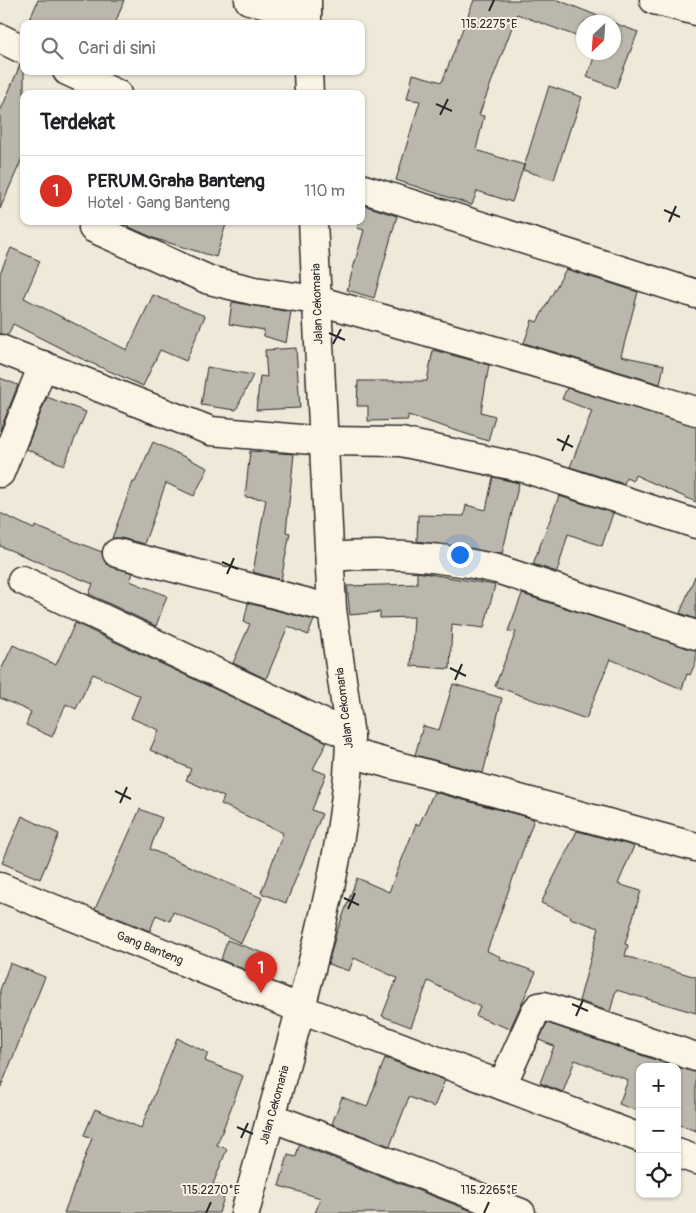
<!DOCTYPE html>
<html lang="id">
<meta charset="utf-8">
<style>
:root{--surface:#fff;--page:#f2f2f2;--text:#202124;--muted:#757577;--line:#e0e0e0;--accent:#d93025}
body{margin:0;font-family:Pangolin,sans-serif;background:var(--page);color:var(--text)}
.controls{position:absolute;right:15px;bottom:15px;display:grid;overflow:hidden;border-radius:10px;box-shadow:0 1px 4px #0004}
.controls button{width:45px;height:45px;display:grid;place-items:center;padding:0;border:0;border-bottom:1px solid var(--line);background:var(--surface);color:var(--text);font:25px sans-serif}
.compass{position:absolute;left:576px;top:15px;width:45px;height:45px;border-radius:50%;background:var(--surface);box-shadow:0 1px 4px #0004;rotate:205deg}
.you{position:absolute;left:459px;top:554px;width:18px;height:18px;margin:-12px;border:4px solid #fff;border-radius:50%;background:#1a73e8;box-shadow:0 0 0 8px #1a73e833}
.badge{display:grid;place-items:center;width:32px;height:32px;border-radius:50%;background:var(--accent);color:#fff;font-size:16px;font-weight:700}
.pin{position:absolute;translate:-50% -41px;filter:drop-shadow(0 1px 2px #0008)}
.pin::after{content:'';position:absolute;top:26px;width:18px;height:15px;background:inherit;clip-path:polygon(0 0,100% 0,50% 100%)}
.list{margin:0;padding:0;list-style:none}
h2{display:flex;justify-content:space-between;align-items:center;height:65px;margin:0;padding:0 20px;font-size:21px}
h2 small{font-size:16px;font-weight:400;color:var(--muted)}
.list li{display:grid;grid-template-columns:32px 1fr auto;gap:15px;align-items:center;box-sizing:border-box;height:70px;padding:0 20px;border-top:1px solid var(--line)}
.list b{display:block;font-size:19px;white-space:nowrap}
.list p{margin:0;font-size:16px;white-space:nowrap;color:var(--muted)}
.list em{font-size:16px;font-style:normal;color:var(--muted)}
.icon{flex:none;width:28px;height:28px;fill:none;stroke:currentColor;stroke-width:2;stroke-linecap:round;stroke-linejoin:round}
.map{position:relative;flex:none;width:696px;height:1213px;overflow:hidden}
.search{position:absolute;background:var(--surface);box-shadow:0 1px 4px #0004;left:20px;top:20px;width:345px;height:55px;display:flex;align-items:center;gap:12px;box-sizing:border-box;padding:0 18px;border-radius:10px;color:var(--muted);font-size:19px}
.panel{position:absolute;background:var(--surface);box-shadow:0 1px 4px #0004;left:20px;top:90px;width:345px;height:135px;border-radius:10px}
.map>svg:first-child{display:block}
</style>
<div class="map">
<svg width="696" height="1213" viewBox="0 0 696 1213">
<rect width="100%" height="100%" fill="#efe9da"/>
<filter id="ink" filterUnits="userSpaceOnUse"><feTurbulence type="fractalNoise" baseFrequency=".02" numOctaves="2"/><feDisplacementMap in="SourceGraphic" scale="10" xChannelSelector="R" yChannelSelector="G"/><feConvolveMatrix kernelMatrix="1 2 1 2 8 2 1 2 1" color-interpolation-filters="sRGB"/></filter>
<g filter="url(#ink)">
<path fill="#bcb7ac" stroke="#2b2b2b" d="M 38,0 L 124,0 L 115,24 L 28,24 Z
M 474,0 L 558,0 L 613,22 L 584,22 L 584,39 L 517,14 L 479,115 L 484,116 L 476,150 L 524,165 L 512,202 L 477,191 L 472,205 L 396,180 L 420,101 L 407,99 L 413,74 L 442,82 Z
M 614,23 L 638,32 L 616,88 L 587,77 L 596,52 L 614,52 Z
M 20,65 L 24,65 L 24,154 L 0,209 L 0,112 Z
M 549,86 L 582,97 L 572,126 L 571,126 L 554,180 L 523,170 Z
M 363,205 L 397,216 L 374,298 L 347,290 L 364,230 L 357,228 L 359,221 L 361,221 Z
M 227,221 L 216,257 L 156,239 L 118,222 Z
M 11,248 L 40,261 L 24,298 L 127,350 L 153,295 L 205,316 L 186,361 L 160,350 L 143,386 L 80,358 L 13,324 L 8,335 L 0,334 L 0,273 Z
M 566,269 L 638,292 L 621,356 L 664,365 L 660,384 L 524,343 L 532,320 L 537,322 Z
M 232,302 L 291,312 L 286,343 L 264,336 L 264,330 L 229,324 Z
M 296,348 L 300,408 L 256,410 L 260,376 L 267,377 L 265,350 Z
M 433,350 L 489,365 L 481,412 L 495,416 L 488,441 L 408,415 L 408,420 L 368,421 L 368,406 L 357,406 L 358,381 L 427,381 Z
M 207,367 L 253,375 L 236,410 L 201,405 Z
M 0,378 L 18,385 L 0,431 Z
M 567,388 L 696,426 L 696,502 L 635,475 L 633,481 L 626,478 L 624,484 L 570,467 L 592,411 L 562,399 Z
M 47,397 L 86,412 L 64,465 L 26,449 Z
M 153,442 L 208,468 L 194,496 L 166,483 L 144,544 L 121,538 L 112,538 L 133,482 L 135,482 Z
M 250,451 L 294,454 L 286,532 L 290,533 L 281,580 L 253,572 L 266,499 L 245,497 Z
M 493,477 L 519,483 L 502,554 L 417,541 L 418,515 L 464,516 L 466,505 L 486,510 Z
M 559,496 L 613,513 L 602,546 L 568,534 L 557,572 L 533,564 Z
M 0,513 L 34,529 L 35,526 L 102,552 L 106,564 L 133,573 L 130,581 L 167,596 L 156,626 L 89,594 L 93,584 L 0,546 Z
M 417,572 L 495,585 L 484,628 L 452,624 L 450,669 L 411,666 L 414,617 L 380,618 L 380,612 L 350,615 L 347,586 L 417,584 Z
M 695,576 L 696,577 L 696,619 L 680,613 Z
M 522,594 L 696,650 L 696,662 L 690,675 L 687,674 L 682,689 L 610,659 L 586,719 L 495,686 L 516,632 L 508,631 Z
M 248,603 L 314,620 L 308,635 L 288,626 L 266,679 L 233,663 L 250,624 L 244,622 Z
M 75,623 L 327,742 L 313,769 L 326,774 L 312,810 L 322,814 L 286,903 L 261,893 L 283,833 L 221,804 L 224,797 L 186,780 L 191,769 L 150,750 L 159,730 L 131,718 L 140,696 L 93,674 L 76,709 L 66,704 L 52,737 L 26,725 L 31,712 L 0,698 L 0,672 L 13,645 L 56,665 Z
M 453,684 L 502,698 L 483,773 L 415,755 L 423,726 L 439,730 Z
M 434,792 L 534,819 L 487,951 L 501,957 L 500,959 L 536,972 L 510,1029 L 476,1016 L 480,1007 L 428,981 L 411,1027 L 382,1016 L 397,978 L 354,958 L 349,971 L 328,964 L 336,934 L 357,878 L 389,892 L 416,824 L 419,825 Z
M 140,809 L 162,818 L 150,849 L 262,898 L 241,943 L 173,912 L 170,921 L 156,915 L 150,931 L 95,909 Z
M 22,816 L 59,834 L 40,879 L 2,863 Z
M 577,831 L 634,846 L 618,884 L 641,891 L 625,944 L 628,945 L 625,956 L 696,977 L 696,1013 L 616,990 L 610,1012 L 579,1001 L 599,928 L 570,918 L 571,916 L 541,903 Z
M 227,940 L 266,954 L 259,975 L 221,960 Z
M 10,963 L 45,977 L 1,1087 L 0,990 Z
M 547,1023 L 676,1067 L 640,1067 L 640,1112 L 619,1104 L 628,1080 L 575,1060 L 563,1092 L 540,1083 L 554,1046 L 539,1040 Z
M 177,1038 L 208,1053 L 205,1061 L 243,1076 L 217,1145 L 227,1149 L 213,1184 L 227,1188 L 219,1213 L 64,1213 L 92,1138 L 84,1135 L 95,1109 L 141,1128 Z
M 385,1058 L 445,1080 L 434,1107 L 409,1097 L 390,1146 L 332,1124 L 342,1097 L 367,1107 Z
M 677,1067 L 696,1072 L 696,1131 L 677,1124 Z
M 299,1145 L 477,1213 L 315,1213 L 321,1198 L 279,1186 L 288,1155 L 296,1157 Z"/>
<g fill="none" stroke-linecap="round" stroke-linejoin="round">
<defs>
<g id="street">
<path d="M 249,0 L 307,13"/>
<path d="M 654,0 L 696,11"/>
<path d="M 361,188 L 696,294"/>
<path d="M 93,228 L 209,280 L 255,291 L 316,300 L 503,353 L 696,411"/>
<path d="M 0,349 L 211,431 L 323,441 L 401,442 L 524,468 L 696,524"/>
<path d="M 0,473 L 43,365"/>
<path d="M 117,553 L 332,609"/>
<path d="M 330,557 C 387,552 441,556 497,569 L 696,635"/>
<path d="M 22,580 L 350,736"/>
<path d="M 350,753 L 696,847"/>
<path id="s1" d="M 0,887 L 301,1009 L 640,1138"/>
<path d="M 502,1085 L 535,1012 L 539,1007 L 544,1006 L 696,1057"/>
<path d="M 271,1117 L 521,1213"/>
<path d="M 677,1153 L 696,1160"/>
</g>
<g id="secondary">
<path d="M 307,24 L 307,0"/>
<path d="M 0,38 L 24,50"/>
<path d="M 67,71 L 117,94"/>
<path d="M 308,71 L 309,94"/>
<path id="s2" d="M 245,1213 C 268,1124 295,1035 317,945 C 333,877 349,807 350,736 L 332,609 L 313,221"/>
</g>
</defs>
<use href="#street" stroke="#2b2b2b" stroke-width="31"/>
<use href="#secondary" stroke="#2b2b2b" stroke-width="31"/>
<use href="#street" stroke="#fcf5e5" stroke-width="28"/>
<use href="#secondary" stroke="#fcf5e5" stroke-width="28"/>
</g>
</g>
<path fill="none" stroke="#2b2b2b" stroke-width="2" d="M 489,11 L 494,0M 436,104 L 452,111M 440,115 L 448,99M 664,210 L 680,217M 669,222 L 676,206M 329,333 L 345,340M 333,344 L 341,329M 557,439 L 573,447M 562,451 L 569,435M 222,562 L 238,569M 227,574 L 234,558M 450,668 L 466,676M 455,680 L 462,664M 115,791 L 131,799M 120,803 L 127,787M 344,898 L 359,905M 348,909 L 355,893M 572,1004 L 588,1011M 576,1016 L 583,1000M 237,1127 L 253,1134M 241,1138 L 248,1123M 206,1213 L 211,1202M 484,1213 L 489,1202"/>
<g text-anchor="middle" stroke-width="4" stroke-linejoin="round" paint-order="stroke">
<g font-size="12" fill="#2b2b2b" stroke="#fcf5e5">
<text transform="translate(317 304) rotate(-92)" y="4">Jalan Cekomaria</text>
<text transform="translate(344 708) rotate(-97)" y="4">Jalan Cekomaria</text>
<text dy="4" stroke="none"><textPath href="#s1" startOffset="162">Gang Banteng</textPath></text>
<text dy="4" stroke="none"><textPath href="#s2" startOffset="112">Jalan Cekomaria</textPath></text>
</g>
</g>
<g font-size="12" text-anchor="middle" fill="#2b2b2b" stroke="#fcf5e5" stroke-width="4" stroke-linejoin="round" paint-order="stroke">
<text x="489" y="28">115.2275°E</text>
<text x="211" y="1194">115.2270°E</text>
<text x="489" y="1194">115.2265°E</text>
</g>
</svg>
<div class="controls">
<button>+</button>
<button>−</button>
<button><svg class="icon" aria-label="locate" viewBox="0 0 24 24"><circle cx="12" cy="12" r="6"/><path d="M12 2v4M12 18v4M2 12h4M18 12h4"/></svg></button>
</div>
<svg class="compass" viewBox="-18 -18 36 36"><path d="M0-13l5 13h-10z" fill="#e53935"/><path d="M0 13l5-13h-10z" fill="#757577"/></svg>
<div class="you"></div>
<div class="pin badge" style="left:261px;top:993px">1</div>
<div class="search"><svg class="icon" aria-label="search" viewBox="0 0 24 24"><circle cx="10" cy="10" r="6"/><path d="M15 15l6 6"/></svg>Cari di sini</div>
<section class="panel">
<h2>Terdekat<small></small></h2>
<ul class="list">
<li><span class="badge">1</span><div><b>PERUM.Graha Banteng</b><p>Hotel · Gang Banteng</p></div><em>110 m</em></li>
</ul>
</section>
</div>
